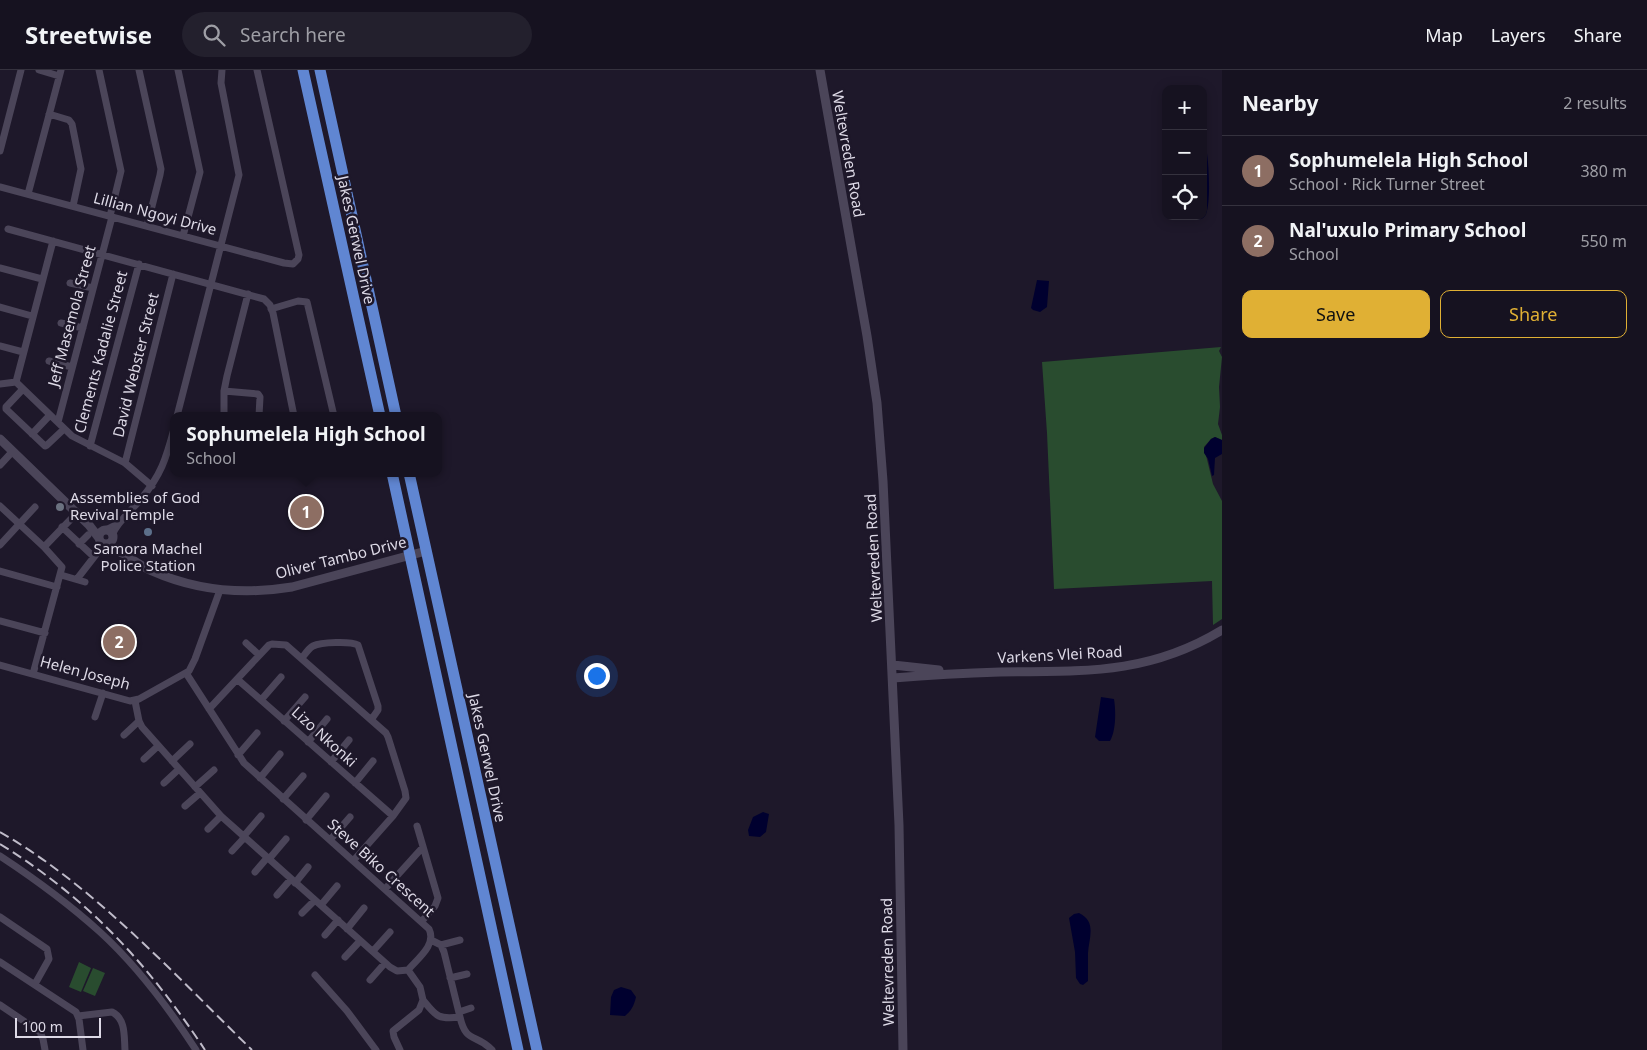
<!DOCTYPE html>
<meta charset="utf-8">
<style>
:root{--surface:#161220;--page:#23202d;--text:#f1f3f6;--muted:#9e9ea5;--line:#35323e;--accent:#e0b034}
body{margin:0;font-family:"Noto Sans",sans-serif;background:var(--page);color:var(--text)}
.controls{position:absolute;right:15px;top:15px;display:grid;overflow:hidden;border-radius:10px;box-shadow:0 2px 12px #0003}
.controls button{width:45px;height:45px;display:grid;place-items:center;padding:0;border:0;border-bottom:1px solid var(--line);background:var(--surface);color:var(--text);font:25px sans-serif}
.scale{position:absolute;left:15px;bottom:12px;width:86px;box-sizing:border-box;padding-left:5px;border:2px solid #ddd9e6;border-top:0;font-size:14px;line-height:18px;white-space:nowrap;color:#ddd9e6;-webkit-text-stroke:4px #1e182a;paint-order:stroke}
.you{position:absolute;left:596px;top:605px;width:18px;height:18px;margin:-12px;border:4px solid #fff;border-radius:50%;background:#1a73e8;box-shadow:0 0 0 8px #1a73e833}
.badge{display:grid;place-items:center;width:32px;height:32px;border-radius:50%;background:var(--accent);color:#fff;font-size:16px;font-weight:700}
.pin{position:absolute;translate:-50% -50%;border:2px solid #fff;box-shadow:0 1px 5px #0006}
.popup{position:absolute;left:170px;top:342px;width:272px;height:65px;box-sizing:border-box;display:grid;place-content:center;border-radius:10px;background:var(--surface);filter:drop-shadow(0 1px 4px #0005);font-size:16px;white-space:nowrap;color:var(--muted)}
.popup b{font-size:19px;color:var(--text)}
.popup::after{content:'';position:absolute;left:50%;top:100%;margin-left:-10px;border:10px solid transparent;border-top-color:var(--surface)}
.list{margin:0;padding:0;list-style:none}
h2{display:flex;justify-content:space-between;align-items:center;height:65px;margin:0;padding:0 20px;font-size:21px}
h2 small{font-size:16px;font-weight:400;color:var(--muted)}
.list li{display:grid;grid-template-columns:32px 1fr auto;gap:15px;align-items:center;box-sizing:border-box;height:70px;padding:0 20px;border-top:1px solid var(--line)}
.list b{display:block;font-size:19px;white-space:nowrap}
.list p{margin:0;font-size:16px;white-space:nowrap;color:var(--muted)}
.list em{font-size:16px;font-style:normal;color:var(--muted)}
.actions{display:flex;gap:10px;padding:15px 20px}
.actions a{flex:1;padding:11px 0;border:1px solid var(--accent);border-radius:10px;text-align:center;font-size:18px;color:var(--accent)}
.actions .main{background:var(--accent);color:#111}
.icon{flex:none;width:28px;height:28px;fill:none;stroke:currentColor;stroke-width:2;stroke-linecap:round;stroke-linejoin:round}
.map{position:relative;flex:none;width:1222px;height:980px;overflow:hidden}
header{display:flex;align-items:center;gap:30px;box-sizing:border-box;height:70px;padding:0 25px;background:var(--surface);border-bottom:1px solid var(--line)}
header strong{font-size:24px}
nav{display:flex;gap:28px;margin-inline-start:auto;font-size:18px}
.search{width:350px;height:45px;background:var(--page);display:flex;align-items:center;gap:12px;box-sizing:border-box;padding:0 18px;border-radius:28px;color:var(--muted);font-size:19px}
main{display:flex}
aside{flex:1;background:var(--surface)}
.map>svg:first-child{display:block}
</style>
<header>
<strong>Streetwise</strong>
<div class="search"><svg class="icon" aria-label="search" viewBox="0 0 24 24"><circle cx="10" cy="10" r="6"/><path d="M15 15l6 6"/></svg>Search here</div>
<nav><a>Map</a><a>Layers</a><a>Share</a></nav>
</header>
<main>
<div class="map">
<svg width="1222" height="980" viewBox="0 0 1222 980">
<rect width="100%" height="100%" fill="#1e182a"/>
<path fill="#294c2f" d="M 1221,277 L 1219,281 L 1222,287 L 1219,317 L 1220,337 L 1218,354 L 1222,365 L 1222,370 L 1215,367 L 1211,369 L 1204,377 L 1213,414 L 1222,431 L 1222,549 L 1213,555 L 1212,511 L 1054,519 L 1047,363 L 1042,292 Z
M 79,892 L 91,898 L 81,922 L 69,917 Z
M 93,898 L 105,903 L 95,926 L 83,921 Z"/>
<path fill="#00002f" d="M 1203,68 C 1209,75 1212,137 1205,146 C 1201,151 1197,150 1191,148 L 1190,146 L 1203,146 Z
M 1037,210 L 1049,211 L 1047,237 L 1040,242 L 1033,240 L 1031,238 Z
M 1215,367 L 1222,370 L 1222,384 L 1215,388 L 1214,405 L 1212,406 L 1208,389 L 1204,383 L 1204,378 L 1211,369 Z
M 1101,627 L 1114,629 C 1116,641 1116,661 1110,671 L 1099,671 L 1095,667 Z
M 763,742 L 769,744 L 766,762 L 760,767 L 749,766 L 748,760 L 753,747 Z
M 1079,843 C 1097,852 1089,867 1088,883 C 1088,892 1088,901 1088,911 L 1083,915 L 1080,914 L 1076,908 L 1075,882 L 1069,848 L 1074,844 Z
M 621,917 L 631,920 L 636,927 C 634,936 631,941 625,946 L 610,945 L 611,927 L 614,920 Z"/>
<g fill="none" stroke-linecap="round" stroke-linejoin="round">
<path stroke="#4b4559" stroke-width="7" d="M 39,0 L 59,6
M 99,0 L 121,101 L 110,146
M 139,0 L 161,99 L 160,105 L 147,156
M 178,0 L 200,102 L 183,166
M 49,44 L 69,50 L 72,54 L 81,99 L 73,136
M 0,81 L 21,0
M 0,117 L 284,193 L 293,194 L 298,189 L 299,185 L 257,0
M 28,124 L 61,0
M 8,159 L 264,229 L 270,235 L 273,243 L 294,346
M 0,198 L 42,209
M 70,213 L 93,218
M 0,237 L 32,246
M 271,239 L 298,231 L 307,232 L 334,346
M 61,253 L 83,258
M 0,276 L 23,282
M 49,291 L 72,297
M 16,312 L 72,366 L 125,393 L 152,416
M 16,312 L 53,171
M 0,314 L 16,312
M 23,319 L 6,337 L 6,339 L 45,376 L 47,375 L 64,359
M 224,321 L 258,324 L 260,327 L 259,346
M 177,346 L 239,105 L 221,13 L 222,0
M 224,346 L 224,321 L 227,306 L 248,224
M 58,352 L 112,147
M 32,364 L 50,345
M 90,376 L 139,194
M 125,393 L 173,204
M 0,395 L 13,381
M 0,436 L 44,477 L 62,497 L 33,604
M 62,457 L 94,487
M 106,460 L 118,454
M 112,465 C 118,451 131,441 141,429 C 161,405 166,389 174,359
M 79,474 L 88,465
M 0,475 L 35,437
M 44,477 L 71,449
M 0,501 L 57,517
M 61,505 L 85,512
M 77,509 L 101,478
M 0,551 L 45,563
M 246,573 L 259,585
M 302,588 C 305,584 309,578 313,576 C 321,572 351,571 358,575 L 378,636 L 378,640 L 371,650
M 0,595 L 130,631 L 139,629 L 189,601 L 195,589 L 220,520
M 237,609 L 393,746
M 261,630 L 281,607
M 135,631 L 139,651 L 142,657 L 221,746 L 390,897 L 397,901 L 408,900 C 417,889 437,875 429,859 L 244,693 L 186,603
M 209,639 L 269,575 L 272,574 L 286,575 L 386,663 L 388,667 L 405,721 L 406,728 L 393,746 L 353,791
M 95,647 L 103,623
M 284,651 L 305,627
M 124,665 L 139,651
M 308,672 L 327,649
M 238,685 L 257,663
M 144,689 L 158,676
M 172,691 L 190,674
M 331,692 L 349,670
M 260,708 L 280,684
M 164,713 L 179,699
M 355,713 L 373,691
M 195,717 L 214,700
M 283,729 L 303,706
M 185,736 L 200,723
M 306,750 L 326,726
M 417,756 L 438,828 L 435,836 L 422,851
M 208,759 L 221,746
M 243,767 L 261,746
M 330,770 L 350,747
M 232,781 L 244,768
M 0,786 C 35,809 69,834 100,862 C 135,894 170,940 196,980
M 269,789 L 286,769
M 255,802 L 267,788
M 295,813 L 308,797
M 385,819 L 423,777
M 277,825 L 291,809
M 321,835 L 337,816
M 302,843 L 315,830
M 0,847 L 47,879 L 49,889 L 35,914
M 347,859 L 364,838
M 325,865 L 338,850
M 441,875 L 460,870
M 373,881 L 390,862
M 345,887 L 360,871
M 0,892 L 76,942 L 79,949 L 83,980
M 315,905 L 347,941 L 376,980
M 450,908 L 467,904
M 370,910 L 385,893
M 423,930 C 436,946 438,950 460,947 L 444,882 L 441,875 L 431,870
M 0,935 L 40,962 L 43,969 L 45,980
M 459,942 L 471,938
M 78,946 L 112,942 C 126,949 124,966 125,980
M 460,947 C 466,974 476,963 492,980
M 400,980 L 394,967 L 393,961 L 419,940 L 423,930 L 420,917 L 408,900"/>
<path stroke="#4b4559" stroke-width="9" d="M 820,0 L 867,266 L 877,333 L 883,411 L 899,755 L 903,980
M 0,369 L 89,455 L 99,468
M99 467a7 7 0 1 1 14 0a7 7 0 1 1-14 0Z
M 105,474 C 122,481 135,493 152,501 C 197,521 243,525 292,517 L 426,481
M 893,595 L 939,600
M 893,608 C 929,605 964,603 1000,602 C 1083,601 1148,605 1222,560"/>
<path stroke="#6086d2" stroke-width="11" d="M 303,0 L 380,346
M 320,0 L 396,346
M 392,403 L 518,980
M 409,403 L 537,980"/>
<path stroke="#bfbbc9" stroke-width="2" stroke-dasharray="10 5" stroke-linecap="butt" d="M 0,762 C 94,816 175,905 252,980
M 0,774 C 89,829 148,894 205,980"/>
</g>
<circle fill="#6b7280" stroke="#1e182a" stroke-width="2" cx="60" cy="437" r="5"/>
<circle fill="#5c6f8a" stroke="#1e182a" stroke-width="2" cx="148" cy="462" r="5"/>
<g text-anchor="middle" stroke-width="5" stroke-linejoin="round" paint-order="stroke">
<g font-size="15" fill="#ddd9e6" stroke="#1e182a">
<text transform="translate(848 84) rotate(80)" y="5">Weltevreden Road</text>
<text transform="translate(155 144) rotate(15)" y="5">Lillian Ngoyi Drive</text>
<text transform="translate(356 170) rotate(78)" y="5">Jakes Gerwel Drive</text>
<text transform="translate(72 246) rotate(-75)" y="5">Jeff Masemola Street</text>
<text transform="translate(101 282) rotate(-75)" y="5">Clements Kadalie Street</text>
<text transform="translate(136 295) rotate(-76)" y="5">David Webster Street</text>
<text transform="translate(341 488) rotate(-14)" y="5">Oliver Tambo Drive</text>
<text transform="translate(874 488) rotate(-93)" y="5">Weltevreden Road</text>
<text transform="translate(1060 585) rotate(-3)" y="5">Varkens Vlei Road</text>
<text transform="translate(85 603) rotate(15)" y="5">Helen Joseph</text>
<text transform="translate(324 667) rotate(42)" y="5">Lizo Nkonki</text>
<text transform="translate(487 688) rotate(78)" y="5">Jakes Gerwel Drive</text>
<text transform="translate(381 798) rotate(42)" y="5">Steve Biko Crescent</text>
<text transform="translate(888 892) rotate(-91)" y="5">Weltevreden Road</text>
</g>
<g font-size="15" fill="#ddd9e6" stroke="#1e182a" text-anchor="start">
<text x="70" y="433">Assemblies of God<tspan x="70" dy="17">Revival Temple</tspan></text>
<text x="148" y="484" text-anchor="middle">Samora Machel<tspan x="148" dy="17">Police Station</tspan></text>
</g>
</g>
</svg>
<div class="controls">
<button>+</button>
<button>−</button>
<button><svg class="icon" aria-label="locate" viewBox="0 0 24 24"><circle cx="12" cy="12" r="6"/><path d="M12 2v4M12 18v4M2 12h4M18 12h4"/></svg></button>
</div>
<div class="scale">100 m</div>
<div class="you"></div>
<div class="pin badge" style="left:306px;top:442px;background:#8d6e63">1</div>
<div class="popup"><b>Sophumelela High School</b>School</div>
<div class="pin badge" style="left:119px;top:572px;background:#8d6e63">2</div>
</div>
<aside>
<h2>Nearby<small>2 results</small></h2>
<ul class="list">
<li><span class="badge" style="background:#8d6e63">1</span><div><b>Sophumelela High School</b><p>School · Rick Turner Street</p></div><em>380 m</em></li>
<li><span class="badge" style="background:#8d6e63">2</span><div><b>Nal'uxulo Primary School</b><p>School</p></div><em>550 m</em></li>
</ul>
<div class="actions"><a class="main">Save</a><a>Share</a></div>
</aside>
</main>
